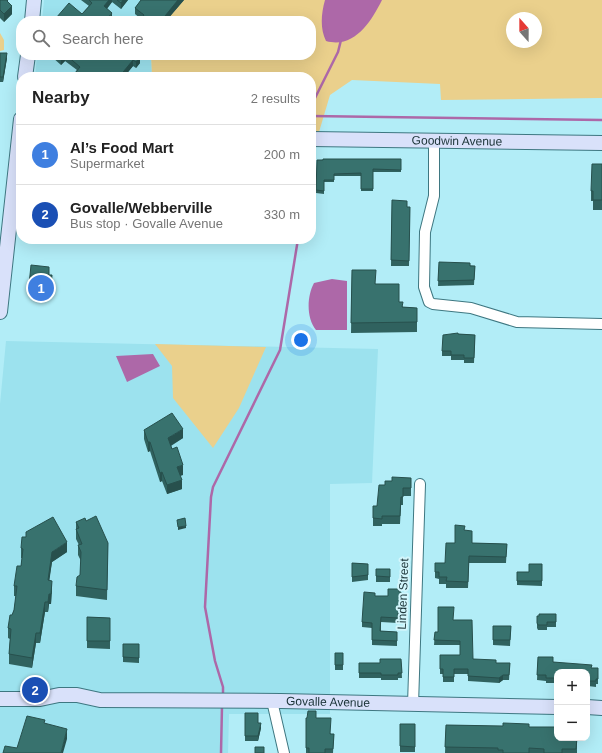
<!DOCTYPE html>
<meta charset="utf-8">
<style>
:root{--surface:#fff;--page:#f6f6f6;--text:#222;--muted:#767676;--line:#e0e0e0;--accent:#d44637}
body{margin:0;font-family:Helvetica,sans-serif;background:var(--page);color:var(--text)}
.controls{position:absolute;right:12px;bottom:12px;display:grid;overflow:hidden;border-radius:8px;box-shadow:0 4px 16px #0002}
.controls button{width:36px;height:36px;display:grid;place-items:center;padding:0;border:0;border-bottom:1px solid var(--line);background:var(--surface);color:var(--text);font:20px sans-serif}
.compass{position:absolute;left:506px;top:12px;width:36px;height:36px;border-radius:50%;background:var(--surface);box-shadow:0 4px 16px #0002;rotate:339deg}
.you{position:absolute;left:301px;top:340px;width:14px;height:14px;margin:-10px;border:3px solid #fff;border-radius:50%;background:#1a73e8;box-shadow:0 0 0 6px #1a73e833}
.badge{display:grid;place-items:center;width:26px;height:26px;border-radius:50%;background:var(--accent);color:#fff;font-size:13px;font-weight:700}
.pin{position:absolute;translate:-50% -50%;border:2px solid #fff;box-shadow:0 1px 4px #0006}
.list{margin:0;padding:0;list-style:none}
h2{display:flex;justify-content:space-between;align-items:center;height:52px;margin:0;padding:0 16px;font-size:17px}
h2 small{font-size:13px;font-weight:400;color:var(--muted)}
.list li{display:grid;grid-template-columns:26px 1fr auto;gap:12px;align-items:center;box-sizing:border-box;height:60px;padding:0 16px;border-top:1px solid var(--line)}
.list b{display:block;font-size:15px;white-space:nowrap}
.list p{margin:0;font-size:13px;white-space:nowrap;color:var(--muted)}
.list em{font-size:13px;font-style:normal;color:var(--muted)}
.icon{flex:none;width:22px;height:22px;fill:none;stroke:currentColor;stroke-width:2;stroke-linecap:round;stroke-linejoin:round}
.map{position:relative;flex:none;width:602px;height:753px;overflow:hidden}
.search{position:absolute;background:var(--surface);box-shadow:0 4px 16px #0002;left:16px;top:16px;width:300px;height:44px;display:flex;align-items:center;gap:10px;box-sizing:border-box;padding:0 14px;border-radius:16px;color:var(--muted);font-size:15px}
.panel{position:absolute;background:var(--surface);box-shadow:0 4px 16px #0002;left:16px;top:72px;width:300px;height:172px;border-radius:16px}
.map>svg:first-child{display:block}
</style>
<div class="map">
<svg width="602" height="753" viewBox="0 0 602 753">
<rect width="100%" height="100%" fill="#b2edf7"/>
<path fill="#9ce2ee" d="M 44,0 L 150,0 L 150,21 L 42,21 Z
M 37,55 L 151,55 L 152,77 L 35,77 Z
M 6,341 L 378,349 L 372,483 L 330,484 L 330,714 L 229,714 L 228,753 L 0,753 L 0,404 Z"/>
<path fill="#ead08c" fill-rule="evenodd" d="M 150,0 L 602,0 L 602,98 L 441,100 L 440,84 L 352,80 L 330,95 L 319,132 L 311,131 L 311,77 L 152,77 L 151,55 L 311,55 L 311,21 L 150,21 ZM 512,18 L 536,18 L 536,42 L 512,42 Z
M 0,33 L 4,40 L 4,50 L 0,51 Z
M 155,344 L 266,347 L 239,408 L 213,448 L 173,398 L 172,366 Z"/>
<path fill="#ad68a8" d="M 325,0 L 382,0 C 371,22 354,49 326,41 C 320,29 321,14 325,0 Z
M 332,279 L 347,281 L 347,330 L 316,330 C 306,318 307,296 314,283 Z
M 153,354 L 160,366 L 127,382 L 116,356 Z"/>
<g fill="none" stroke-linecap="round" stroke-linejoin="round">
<path stroke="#ad68a8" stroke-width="2.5" d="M 311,106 L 338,52 L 341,40
M 311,116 L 602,120
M 223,697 L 223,687 L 215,661 L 205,607 L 211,497 L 213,487 L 280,350 L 298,239
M 221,753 L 222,706"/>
<defs>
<path id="street" d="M 434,141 L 434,196 L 425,232 L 424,287 L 429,302 L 433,304 L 471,308 L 517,322 L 602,324
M 272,701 L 284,753
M 413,705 L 420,484"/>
<g id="secondary">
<path d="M 32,21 L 34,0"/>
<path d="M 25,77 L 28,55"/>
<path id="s1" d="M 311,139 L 602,143"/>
<path d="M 0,312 L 21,119"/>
<path id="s2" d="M 0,699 L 40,699 L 59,695 L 77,695 L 100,700 L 281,701 L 557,707"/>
<path d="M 587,707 L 602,708"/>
</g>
</defs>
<use href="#street" stroke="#3e7781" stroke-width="12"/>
<use href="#secondary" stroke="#3e7781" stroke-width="16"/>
<use href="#street" stroke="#fff" stroke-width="10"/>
<use href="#secondary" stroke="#d9e1fa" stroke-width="14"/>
</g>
<path fill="#30625f" d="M 0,0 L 8,3 L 12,14 L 4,22 L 0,18 Z
M 81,0 L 128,0 L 121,9 L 112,2 L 107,9 L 112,19 L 110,21 L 56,21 L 56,18 L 82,14 L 89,6 Z
M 141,0 L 184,0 L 166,21 L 141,21 L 141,19 L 135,14 L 135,8 Z
M 0,53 L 7,58 L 3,82 L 0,82 Z
M 52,55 L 141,55 L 140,56 L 140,63 L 136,68 L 133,66 L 124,77 L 71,77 L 77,70 L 65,61 L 61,65 L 52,57 Z
M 401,159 L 401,172 L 373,172 L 373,191 L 361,191 L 361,176 L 334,176 L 334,182 L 324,182 L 324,194 L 316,193 L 317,160 Z
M 602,164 L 602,210 L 593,210 L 593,201 L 591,201 L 591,191 Z
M 392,200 L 407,207 L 410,207 L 409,266 L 391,266 Z
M 439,262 L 475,266 L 474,285 L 438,286 Z
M 352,270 L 376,284 L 399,302 L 403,307 L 417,308 L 417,332 L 351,333 Z
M 49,275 L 52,283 L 51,295 L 29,293 L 29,285 Z
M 458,334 L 475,335 L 474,363 L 464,363 L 464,360 L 451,360 L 451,356 L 442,356 L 442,351 Z
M 144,430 L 183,438 L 171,446 L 183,475 L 180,476 L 182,489 L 167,494 L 162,481 L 160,482 L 150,451 L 148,452 L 144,439 Z
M 411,478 L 411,496 L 403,496 L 403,505 L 401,505 L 400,524 L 382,524 L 382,526 L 373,526 L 373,506 L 377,506 L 392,481 Z
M 86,521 L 108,543 L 107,600 L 76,596 L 76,586 L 80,575 L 81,561 L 78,555 L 78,545 L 79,545 L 76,539 L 76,522 Z
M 465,530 L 472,543 L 507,544 L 506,563 L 469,563 L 468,588 L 446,588 L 446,584 L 439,584 L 439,579 L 435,578 L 435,563 L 445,563 L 455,543 Z
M 21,548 L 67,552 L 52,562 L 49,580 L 52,591 L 51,604 L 49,604 L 48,612 L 45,612 L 40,643 L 36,643 L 32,668 L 9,664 L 9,654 L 10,639 L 8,638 L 8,628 L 14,610 L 16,596 L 14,596 L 14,586 L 21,566 L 22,558 L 21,558 Z
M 352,563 L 368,564 L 368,580 L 352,582 Z
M 542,564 L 542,586 L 517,585 L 517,572 L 529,572 Z
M 376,569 L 390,569 L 390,582 L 376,582 Z
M 399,592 L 401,592 L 401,618 L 398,618 L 398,623 L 381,622 L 381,631 L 397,632 L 397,646 L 372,645 L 372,628 L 362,627 L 362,622 L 375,596 L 388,596 Z
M 556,614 L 556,627 L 547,627 L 547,630 L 538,630 L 537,628 L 537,616 Z
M 87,617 L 110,618 L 110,649 L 87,648 Z
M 453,620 L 473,659 L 496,663 L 510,663 L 509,680 L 503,680 L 499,683 L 468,681 L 468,674 L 454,674 L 454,682 L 443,682 L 443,674 L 440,674 L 440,655 L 460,655 L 460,645 L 434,645 L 435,632 L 438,632 Z
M 493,626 L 511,626 L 510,646 L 493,645 Z
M 123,644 L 139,644 L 139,663 L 123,662 Z
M 335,653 L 343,653 L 343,670 L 335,670 Z
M 538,657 L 553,662 L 591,668 L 598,668 L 598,684 L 596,684 L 596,687 L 588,686 L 588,684 L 587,684 L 587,672 L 557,672 L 557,683 L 546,683 L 546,681 L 537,680 Z
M 401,659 L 402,678 L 398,678 L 398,680 L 381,680 L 381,678 L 359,678 L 359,663 L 380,663 Z
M 245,713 L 258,723 L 261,728 L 258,741 L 245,741 Z
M 306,718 L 316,718 L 331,734 L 334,734 L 333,753 L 306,753 Z
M 400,724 L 415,724 L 415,752 L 400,752 Z
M 446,725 L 529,727 L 577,738 L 577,753 L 445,753 Z"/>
<path fill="#27504d" d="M 109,0 L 112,0 L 112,2 L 104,12 L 104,6 Z
M 123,0 L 128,0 L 121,9 L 121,3 Z
M 178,0 L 184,0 L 166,21 L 161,21 Z
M 12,6 L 12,14 L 4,22 L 4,14 Z
M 112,13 L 112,19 L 110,21 L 106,21 Z
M 7,53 L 7,58 L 3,82 L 3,77 Z
M 65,55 L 65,61 L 61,65 L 61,59 Z
M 140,57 L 140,63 L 136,68 L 136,62 Z
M 133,60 L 133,66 L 124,77 L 119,77 Z
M 52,275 L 52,283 L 51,295 L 51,288 Z
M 183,429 L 183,438 L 168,447 L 168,438 Z
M 148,442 L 150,442 L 150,451 L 148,452 Z
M 183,465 L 183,475 L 177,476 L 177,467 Z
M 162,472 L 162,481 L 160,482 L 160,473 Z
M 182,480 L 182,489 L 167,494 L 167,485 Z
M 186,526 L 186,528 L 178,530 L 178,527 Z
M 67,542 L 67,552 L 52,562 L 48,590 L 48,580 L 52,552 Z
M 52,581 L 51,604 L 49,604 L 48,612 L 48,602 Z
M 45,602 L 45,612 L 40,643 L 40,633 Z
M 36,633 L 36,643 L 32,668 L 32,658 Z
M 503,675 L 503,680 L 499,683 L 499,678 Z
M 261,723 L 261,728 L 258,741 L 258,736 Z
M 67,729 L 67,739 L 63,753 L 61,753 Z"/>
<path fill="#38726e" stroke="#27504d" d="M 0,0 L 8,0 L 7,1 L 12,6 L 4,14 L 0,10 Z
M 89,0 L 109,0 L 104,6 L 112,13 L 106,20 L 107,21 L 60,21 L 56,18 L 69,3 L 82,14 L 92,3 Z
M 117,0 L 123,0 L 121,3 Z
M 141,0 L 178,0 L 161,21 L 143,21 L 141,19 L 144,15 L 135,8 Z
M 0,53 L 7,53 L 3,77 L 0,77 Z
M 56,55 L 65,55 L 61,59 Z
M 66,55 L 138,55 L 140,57 L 136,62 L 133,60 L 119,77 L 72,77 L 80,67 Z
M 323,159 L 401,159 L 401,170 L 373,169 L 373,189 L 361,189 L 361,173 L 334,174 L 334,180 L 324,180 L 324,191 L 316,190 L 317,160 L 323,160 Z
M 592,164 L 602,164 L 602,200 L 593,200 L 593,191 L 591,191 Z
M 392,200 L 407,201 L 407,207 L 410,207 L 409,261 L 391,260 Z
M 439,262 L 470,263 L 470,266 L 475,266 L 474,280 L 438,281 Z
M 31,265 L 49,267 L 49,275 L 52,275 L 51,288 L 29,285 Z
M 352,270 L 376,270 L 375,284 L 399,284 L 399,302 L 403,302 L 402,307 L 417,308 L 417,322 L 351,323 Z
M 458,333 L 458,334 L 475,335 L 474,358 L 464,358 L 464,355 L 451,355 L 451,351 L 442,351 L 443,335 Z
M 172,413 L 183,429 L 168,438 L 172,449 L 177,447 L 183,465 L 177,467 L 182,480 L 167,485 L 162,472 L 160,473 L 150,442 L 148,442 L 144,430 Z
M 392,477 L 411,478 L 411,488 L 403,488 L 403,497 L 401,497 L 400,516 L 382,516 L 382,519 L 373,518 L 373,506 L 377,506 L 379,485 L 385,485 L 385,481 L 392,481 Z
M 96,516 L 108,543 L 107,590 L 76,586 L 77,577 L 80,575 L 81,552 L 78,545 L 82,544 L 76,529 L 79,528 L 76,522 L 85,518 L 86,521 Z
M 53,517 L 67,542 L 52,552 L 48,580 L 52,581 L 51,594 L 49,594 L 48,602 L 45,602 L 40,633 L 36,633 L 32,658 L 9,654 L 11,629 L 8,628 L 10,615 L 12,615 L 14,610 L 17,586 L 14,586 L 17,566 L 21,566 L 23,549 L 21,548 L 22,537 L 26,537 L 26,532 Z
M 185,518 L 186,526 L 178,527 L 177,520 Z
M 455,525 L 465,526 L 464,530 L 472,531 L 472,543 L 507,544 L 506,557 L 469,556 L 468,582 L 446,581 L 447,577 L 439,577 L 439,572 L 435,572 L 435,563 L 445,563 L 446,543 L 455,543 Z
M 352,563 L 368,564 L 368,575 L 352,577 Z
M 529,564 L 542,564 L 542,581 L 517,581 L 517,572 L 529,572 Z
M 376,569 L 390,569 L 390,577 L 376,576 Z
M 388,589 L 399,589 L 399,592 L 401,592 L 401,613 L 398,613 L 398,618 L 381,617 L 380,631 L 397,632 L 397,641 L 372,640 L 372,623 L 362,622 L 364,592 L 375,593 L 375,596 L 388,596 Z
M 438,607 L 454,607 L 453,620 L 472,620 L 473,659 L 496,660 L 496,663 L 510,663 L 509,675 L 503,675 L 499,678 L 468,676 L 468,669 L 454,669 L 454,677 L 443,677 L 443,669 L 440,669 L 440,655 L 460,655 L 460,641 L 434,640 L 435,632 L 438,632 Z
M 539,614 L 556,614 L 556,622 L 547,622 L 547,625 L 538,625 L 537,623 L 537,616 L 539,616 Z
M 87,617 L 110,618 L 110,641 L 87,641 Z
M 493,626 L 511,626 L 510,640 L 493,640 Z
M 123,644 L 139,644 L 139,658 L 123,657 Z
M 335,653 L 343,653 L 343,665 L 335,665 Z
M 538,657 L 553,657 L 553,662 L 592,665 L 591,668 L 598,668 L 598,679 L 596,679 L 596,681 L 588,681 L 588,679 L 587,679 L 587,672 L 557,672 L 557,678 L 546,678 L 546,675 L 537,675 Z
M 380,659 L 401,659 L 402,673 L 398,673 L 398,675 L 381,675 L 381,673 L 359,673 L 359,663 L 380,663 Z
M 308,711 L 316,711 L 316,718 L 331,718 L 330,734 L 334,734 L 333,749 L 325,749 L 325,753 L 309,753 L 309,748 L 306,748 L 306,718 L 307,718 Z
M 245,713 L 258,713 L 258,723 L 261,723 L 258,736 L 245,736 Z
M 27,716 L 45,720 L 44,723 L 67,729 L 61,753 L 3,753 L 5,746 L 17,748 Z
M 503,723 L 529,724 L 529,727 L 557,727 L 557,738 L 577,738 L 576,749 L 562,749 L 562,753 L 544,753 L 544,749 L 529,748 L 529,753 L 503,753 L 503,750 L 498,750 L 498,748 L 445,747 L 446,725 L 503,726 Z
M 400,724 L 415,724 L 415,747 L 400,746 Z
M 255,747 L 264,747 L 264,753 L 255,753 Z"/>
<g text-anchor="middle" stroke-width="4" stroke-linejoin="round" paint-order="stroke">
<g font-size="12" fill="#1b3337" stroke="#d3f6fc">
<text dy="4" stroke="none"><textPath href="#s1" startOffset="146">Goodwin Avenue</textPath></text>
<text transform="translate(403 594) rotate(-88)" y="4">Linden Street</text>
<text dy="4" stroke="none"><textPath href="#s2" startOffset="329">Govalle Avenue</textPath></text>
</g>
</g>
</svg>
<div class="controls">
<button>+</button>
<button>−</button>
</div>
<svg class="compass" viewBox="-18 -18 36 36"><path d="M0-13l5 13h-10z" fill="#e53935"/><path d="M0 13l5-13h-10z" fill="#767676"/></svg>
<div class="you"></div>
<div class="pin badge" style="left:41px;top:288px;background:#3f7fe0">1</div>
<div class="pin badge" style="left:35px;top:690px;background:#1a4fb4">2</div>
<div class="search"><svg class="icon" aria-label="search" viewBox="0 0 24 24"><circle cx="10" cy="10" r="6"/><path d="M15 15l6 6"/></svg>Search here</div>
<section class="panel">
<h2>Nearby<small>2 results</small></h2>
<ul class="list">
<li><span class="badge" style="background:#3f7fe0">1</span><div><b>Al’s Food Mart</b><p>Supermarket</p></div><em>200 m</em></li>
<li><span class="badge" style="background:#1a4fb4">2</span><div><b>Govalle/Webberville</b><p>Bus stop · Govalle Avenue</p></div><em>330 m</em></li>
</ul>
</section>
</div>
